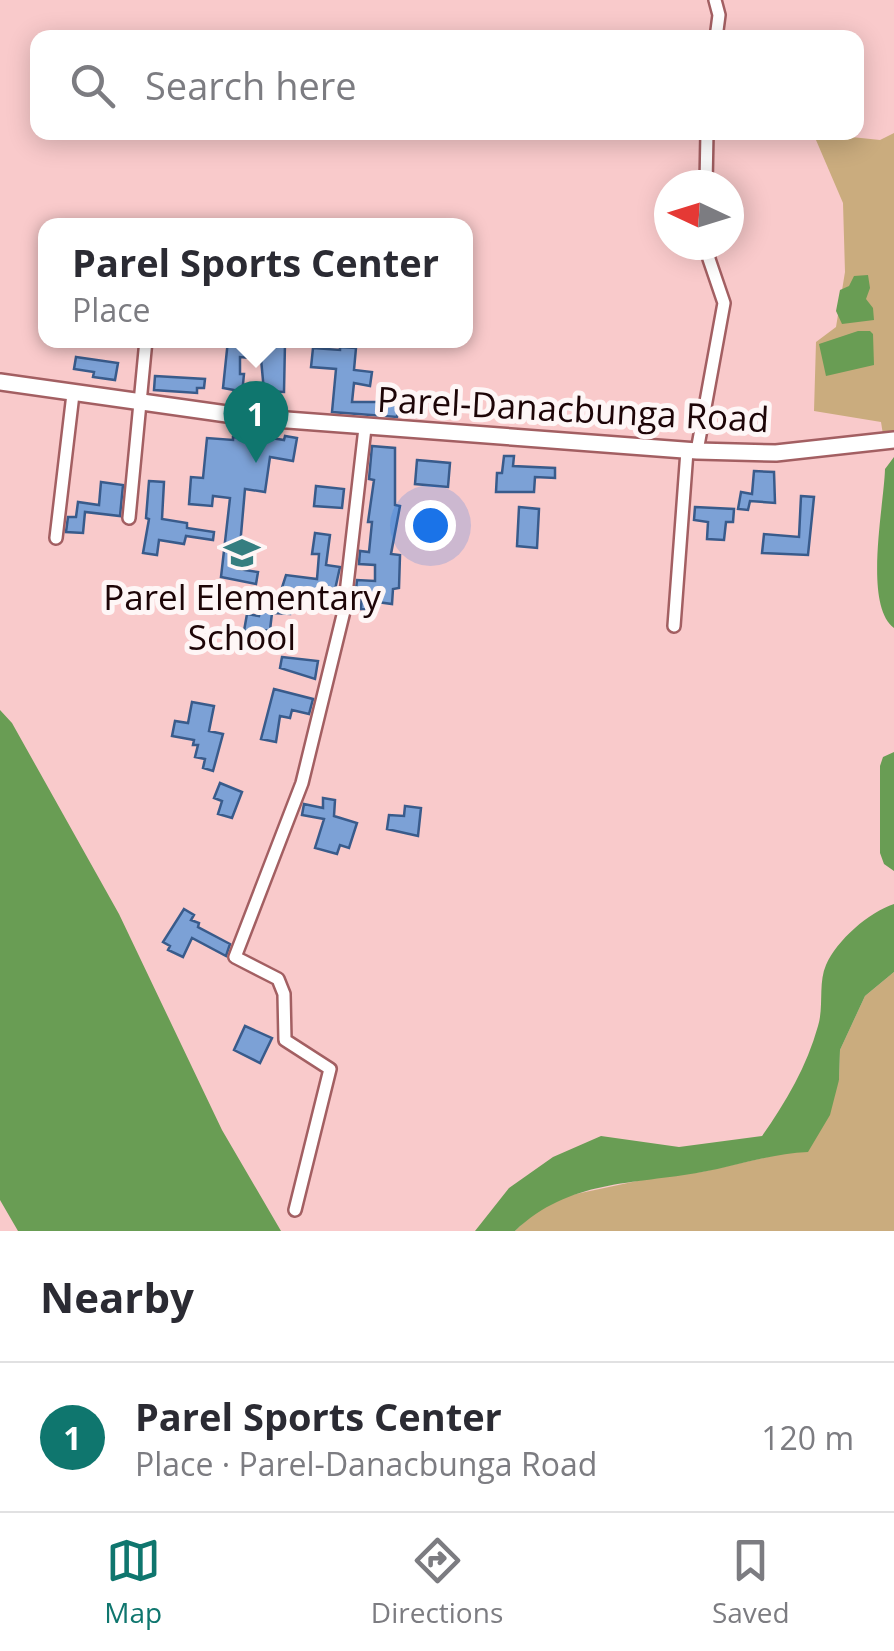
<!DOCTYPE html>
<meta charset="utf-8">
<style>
:root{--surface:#fff;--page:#f2f2f3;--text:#2b2b33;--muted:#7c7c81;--line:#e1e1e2;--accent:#0f766e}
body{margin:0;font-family:"Open Sans",sans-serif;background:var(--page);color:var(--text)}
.compass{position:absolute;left:654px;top:170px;width:90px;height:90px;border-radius:50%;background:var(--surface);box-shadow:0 5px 25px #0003;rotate:274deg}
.you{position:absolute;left:430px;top:525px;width:35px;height:35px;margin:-25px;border:8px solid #fff;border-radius:50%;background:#1a73e8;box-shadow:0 0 0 15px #1a73e833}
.badge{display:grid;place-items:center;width:65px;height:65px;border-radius:50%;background:var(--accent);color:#fff;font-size:32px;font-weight:700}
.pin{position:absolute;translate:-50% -82px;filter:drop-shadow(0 2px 5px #0008)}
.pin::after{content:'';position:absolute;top:52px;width:35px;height:30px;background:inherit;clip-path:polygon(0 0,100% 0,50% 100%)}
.popup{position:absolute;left:38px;top:218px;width:435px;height:130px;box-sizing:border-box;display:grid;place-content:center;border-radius:20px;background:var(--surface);filter:drop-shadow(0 2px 8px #0005);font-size:32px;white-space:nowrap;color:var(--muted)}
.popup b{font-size:38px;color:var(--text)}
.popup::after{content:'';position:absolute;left:50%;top:100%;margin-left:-20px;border:20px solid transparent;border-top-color:var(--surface)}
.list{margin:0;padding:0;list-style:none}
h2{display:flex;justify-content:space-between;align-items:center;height:130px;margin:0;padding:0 40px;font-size:42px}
h2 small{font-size:32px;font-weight:400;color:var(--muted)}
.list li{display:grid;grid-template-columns:65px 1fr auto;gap:30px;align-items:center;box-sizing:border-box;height:150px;padding:0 40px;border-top:2px solid var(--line)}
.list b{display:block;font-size:38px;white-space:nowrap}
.list p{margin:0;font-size:32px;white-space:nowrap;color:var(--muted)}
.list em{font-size:32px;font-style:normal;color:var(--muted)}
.icon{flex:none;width:55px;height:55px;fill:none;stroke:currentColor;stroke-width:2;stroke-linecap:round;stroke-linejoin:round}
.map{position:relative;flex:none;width:894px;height:1231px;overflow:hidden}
.search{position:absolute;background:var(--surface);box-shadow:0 5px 25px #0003;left:30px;right:30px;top:30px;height:110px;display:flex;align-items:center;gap:25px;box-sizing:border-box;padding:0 35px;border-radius:20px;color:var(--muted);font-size:38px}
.sheet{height:280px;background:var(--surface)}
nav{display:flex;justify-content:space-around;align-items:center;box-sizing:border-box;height:140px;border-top:2px solid var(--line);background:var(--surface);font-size:28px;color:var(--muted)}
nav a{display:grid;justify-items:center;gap:5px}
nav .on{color:var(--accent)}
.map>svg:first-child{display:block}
</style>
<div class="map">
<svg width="894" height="1231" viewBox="0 0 894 1231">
<rect width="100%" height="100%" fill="#f9cacb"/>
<path fill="#caac7e" d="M 813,133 L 880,140 L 894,133 L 894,440 L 884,441 L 881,422 L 814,411 L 816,342 L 836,327 L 845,272 L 843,203 Z
M 894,972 L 894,1231 L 515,1231 L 535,1212 L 562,1197 L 651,1178 L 701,1172 L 789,1152 L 839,1080 L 840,1050 L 865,996 Z"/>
<path fill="#699d54" d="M 868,275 L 870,288 L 866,299 L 873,308 L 874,320 L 842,324 L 836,311 L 840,290 L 849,286 L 854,276 Z
M 858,331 L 870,331 L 873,334 L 874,365 L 826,376 L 819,344 Z
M 894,457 L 894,628 C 863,605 884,506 885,469 Z
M 0,710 L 12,723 L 119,914 L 222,1130 L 281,1231 L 18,1231 L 0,1200 Z
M 894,752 L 894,871 L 884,864 L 880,853 L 880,766 L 883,757 Z
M 894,904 L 894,972 L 865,996 L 840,1050 L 839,1080 L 830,1115 L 808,1152 C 773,1153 737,1166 702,1172 C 632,1185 570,1179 515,1231 L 475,1231 L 509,1188 L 553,1157 L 601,1136 L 679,1147 L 762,1136 C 786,1102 807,1066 818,1026 C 824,1007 818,983 826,965 C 837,940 869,912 894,904 Z"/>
<path fill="#7ca1d6" stroke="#395b8b" stroke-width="2.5" d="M 228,340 L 285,343 L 284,392 L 264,391 L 261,359 L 240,357 L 240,374 L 244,374 L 242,394 L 253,395 L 251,406 L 233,404 L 234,390 L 223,388 Z
M 340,347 L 356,348 L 354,370 L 372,372 L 370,386 L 354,383 L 352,402 L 399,402 L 397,417 L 332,412 L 336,369 L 311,367 L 313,348 L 340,350 Z
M 76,357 L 118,363 L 115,380 L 93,377 L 94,372 L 74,369 Z
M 155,376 L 205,379 L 204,388 L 197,388 L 197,393 L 154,390 Z
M 246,434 L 284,440 L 285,436 L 297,438 L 293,461 L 270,457 L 265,492 L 245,489 L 238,569 L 258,572 L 256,584 L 221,577 L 230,498 L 213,496 L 212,506 L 189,504 L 191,477 L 203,478 L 207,438 L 233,440 L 233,437 L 246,438 Z
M 372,446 L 395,448 L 395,505 L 400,506 L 391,554 L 400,555 L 399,588 L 393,589 L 392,604 L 377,602 L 376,610 L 361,609 L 362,591 L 356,590 L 357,580 L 375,581 L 375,565 L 359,564 L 360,551 L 369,552 L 372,522 L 368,522 L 374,480 L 369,479 Z
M 504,456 L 514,456 L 513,466 L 555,468 L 555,478 L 535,477 L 534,492 L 496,492 L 497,473 L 502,473 Z
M 417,460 L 450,463 L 448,487 L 415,484 Z
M 754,471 L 774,472 L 775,503 L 750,501 L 748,510 L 738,509 L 741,492 L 752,494 Z
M 149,481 L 164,482 L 162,519 L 187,523 L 187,528 L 214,532 L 213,540 L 186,536 L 184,544 L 159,540 L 157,555 L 143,553 L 149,519 L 146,518 Z
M 101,482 L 123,485 L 120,516 L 85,512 L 83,533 L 66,532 L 68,517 L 76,517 L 78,502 L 99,505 Z
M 316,486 L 344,489 L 342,508 L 314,506 Z
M 801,496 L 814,497 L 808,555 L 762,553 L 764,534 L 799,537 Z
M 519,507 L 539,509 L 537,548 L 517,546 Z
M 695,507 L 734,509 L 733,522 L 726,522 L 724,540 L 707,539 L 708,522 L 694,520 Z
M 315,533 L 330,535 L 326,565 L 340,567 L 330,612 L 314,608 L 316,602 L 291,597 L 290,614 L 272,613 L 270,630 L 244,631 L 247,614 L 259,616 L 263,594 L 279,597 L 286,575 L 317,579 L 319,554 L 312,554 Z
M 282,657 L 318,661 L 315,679 L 280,668 Z
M 274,689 L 313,699 L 309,714 L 292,710 L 290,718 L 280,716 L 276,742 L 261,739 Z
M 192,702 L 214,706 L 209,731 L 223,734 L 213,771 L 203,768 L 205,759 L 195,757 L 198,745 L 193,745 L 194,740 L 172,736 L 175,721 L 188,723 Z
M 220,783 L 242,792 L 232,818 L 218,814 L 222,801 L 214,798 Z
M 323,798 L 335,800 L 334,816 L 357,823 L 349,848 L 340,845 L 337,854 L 315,848 L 324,819 L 302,815 L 304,804 L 323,808 Z
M 405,806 L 421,808 L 418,836 L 387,829 L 389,815 L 404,816 Z
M 184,909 L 194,915 L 191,920 L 199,923 L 198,927 L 230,944 L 226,956 L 192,938 L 183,957 L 168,950 L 170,946 L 163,942 Z
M 245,1026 L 272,1038 L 260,1063 L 234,1050 Z"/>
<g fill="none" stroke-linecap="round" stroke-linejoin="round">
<defs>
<path id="minor" d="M 715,0 L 719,15 L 716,38
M 706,185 L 707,132
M 697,451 L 724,303 L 709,259 L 708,245
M 129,518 L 146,340
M 56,538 L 73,394
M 674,626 L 687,451
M 295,1210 L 330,1069 L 285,1040 L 284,994 L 278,979 L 235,957 L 302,783 L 344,611 L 365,428"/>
<path id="secondary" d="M 0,382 L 248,417 L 697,451 L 776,453 L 894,440"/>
</defs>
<use href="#minor" stroke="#a35f62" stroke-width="16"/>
<use href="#secondary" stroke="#a35f62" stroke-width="20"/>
<use href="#minor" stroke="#fff" stroke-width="11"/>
<use href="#secondary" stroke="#fff" stroke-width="15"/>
</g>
<defs>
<symbol id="school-bare" viewBox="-9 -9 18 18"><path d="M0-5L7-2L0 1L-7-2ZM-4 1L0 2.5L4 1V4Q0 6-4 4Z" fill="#357e80" stroke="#fef6f6" stroke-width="2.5" paint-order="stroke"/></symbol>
</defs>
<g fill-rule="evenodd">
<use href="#school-bare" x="217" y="528" width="50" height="50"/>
</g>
<g text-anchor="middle" stroke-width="10" stroke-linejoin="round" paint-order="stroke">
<g font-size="35" fill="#1d0507" stroke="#fef6f6">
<text transform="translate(573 410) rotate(3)" y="12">Parel-Danacbunga Road</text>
</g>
<g font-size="35" fill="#1d0507" stroke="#fef6f6">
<text x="242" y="610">Parel Elementary<tspan x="242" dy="40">School</tspan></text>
</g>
</g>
</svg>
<svg class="compass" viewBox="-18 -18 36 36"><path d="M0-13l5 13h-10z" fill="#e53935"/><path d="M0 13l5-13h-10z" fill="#7c7c81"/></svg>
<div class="you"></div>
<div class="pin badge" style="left:256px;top:463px">1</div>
<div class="popup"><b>Parel Sports Center</b>Place</div>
<div class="search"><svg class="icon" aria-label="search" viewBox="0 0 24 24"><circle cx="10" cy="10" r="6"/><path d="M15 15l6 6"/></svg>Search here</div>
</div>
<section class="sheet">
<h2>Nearby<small></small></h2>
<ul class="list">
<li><span class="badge">1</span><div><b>Parel Sports Center</b><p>Place · Parel-Danacbunga Road</p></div><em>120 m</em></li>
</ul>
</section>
<nav>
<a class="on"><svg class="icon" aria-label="map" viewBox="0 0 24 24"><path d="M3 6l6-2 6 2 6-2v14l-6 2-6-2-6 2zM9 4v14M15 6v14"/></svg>Map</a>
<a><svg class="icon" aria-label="directions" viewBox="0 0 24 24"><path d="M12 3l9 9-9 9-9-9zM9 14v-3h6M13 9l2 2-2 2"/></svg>Directions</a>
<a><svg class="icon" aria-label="saved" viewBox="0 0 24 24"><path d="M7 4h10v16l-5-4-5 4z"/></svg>Saved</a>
</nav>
